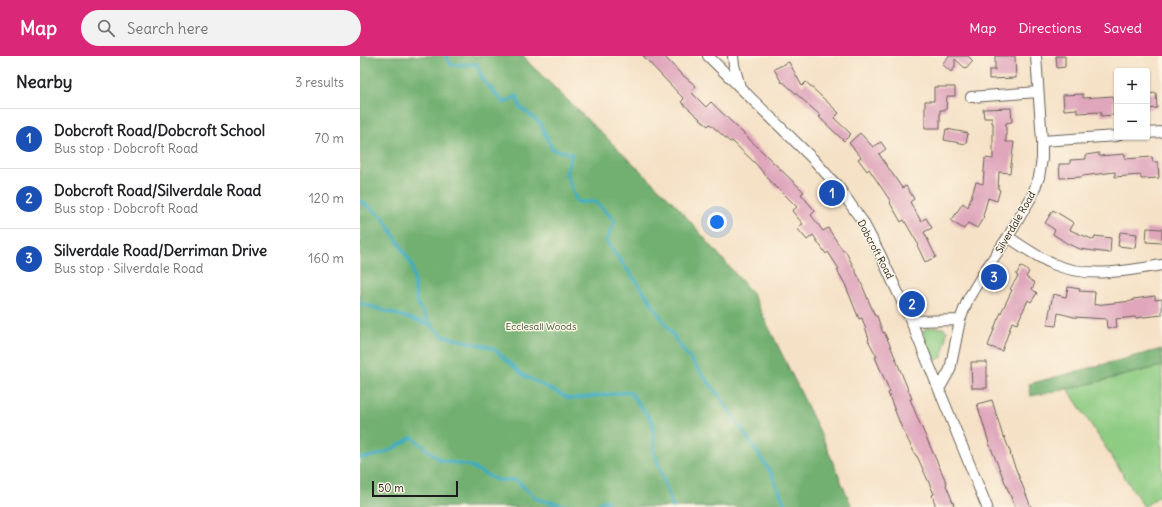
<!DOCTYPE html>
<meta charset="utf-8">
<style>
:root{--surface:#fff;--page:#f2f2f2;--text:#202124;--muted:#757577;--line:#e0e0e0;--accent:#db2777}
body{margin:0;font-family:Delius,sans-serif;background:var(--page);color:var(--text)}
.controls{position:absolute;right:12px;top:12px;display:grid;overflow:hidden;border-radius:4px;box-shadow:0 1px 3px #0004}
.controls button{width:36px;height:36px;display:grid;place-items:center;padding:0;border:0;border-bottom:1px solid var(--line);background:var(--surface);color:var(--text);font:20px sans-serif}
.scale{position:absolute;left:12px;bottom:10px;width:86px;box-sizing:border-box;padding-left:4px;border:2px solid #1c1c1c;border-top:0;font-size:11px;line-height:14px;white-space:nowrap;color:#1c1c1c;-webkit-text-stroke:3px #fcf5e5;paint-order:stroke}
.you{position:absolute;left:357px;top:166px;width:14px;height:14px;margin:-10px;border:3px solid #fff;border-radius:50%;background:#1a73e8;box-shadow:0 0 0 6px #1a73e833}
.badge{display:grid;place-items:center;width:26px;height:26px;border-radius:50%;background:var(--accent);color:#fff;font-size:13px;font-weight:700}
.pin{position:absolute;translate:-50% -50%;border:2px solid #fff;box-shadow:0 1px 4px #0006}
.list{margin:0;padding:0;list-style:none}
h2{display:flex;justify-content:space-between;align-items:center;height:52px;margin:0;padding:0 16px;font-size:17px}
h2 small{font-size:13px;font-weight:400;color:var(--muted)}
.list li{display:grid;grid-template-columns:26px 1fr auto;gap:12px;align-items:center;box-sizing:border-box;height:60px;padding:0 16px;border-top:1px solid var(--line)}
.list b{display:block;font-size:15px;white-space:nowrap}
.list p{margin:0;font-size:13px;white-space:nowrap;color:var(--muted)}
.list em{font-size:13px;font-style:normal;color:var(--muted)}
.icon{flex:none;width:22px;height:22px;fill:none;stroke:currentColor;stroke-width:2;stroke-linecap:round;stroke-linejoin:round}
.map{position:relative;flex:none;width:802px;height:451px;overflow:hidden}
header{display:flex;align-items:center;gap:24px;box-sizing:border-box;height:56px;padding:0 20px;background:var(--accent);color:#fff}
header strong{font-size:19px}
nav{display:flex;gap:22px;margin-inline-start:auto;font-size:14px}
.search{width:280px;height:36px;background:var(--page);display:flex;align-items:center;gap:10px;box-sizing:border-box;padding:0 14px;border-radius:22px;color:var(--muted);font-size:15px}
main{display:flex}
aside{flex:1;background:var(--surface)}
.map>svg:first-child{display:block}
</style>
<header>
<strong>Map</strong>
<div class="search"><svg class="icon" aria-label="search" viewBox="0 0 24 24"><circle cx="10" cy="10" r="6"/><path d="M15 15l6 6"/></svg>Search here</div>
<nav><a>Map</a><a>Directions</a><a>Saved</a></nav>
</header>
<main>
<aside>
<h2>Nearby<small>3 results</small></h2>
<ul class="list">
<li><span class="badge" style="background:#1a4fb4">1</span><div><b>Dobcroft Road/Dobcroft School</b><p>Bus stop · Dobcroft Road</p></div><em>70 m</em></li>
<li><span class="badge" style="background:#1a4fb4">2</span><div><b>Dobcroft Road/Silverdale Road</b><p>Bus stop · Dobcroft Road</p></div><em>120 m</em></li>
<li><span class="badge" style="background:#1a4fb4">3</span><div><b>Silverdale Road/Derriman Drive</b><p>Bus stop · Silverdale Road</p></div><em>160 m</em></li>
</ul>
</aside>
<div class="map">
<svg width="802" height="451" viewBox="0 0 802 451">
<rect width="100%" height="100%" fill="#fcf5e5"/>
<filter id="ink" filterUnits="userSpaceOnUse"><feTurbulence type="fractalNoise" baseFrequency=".025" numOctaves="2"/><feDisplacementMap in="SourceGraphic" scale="8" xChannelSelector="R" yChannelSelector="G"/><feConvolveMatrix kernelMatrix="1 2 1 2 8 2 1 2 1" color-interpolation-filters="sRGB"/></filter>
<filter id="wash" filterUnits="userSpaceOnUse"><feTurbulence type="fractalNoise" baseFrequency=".012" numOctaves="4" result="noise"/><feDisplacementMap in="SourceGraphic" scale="16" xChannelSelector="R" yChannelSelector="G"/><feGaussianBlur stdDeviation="0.9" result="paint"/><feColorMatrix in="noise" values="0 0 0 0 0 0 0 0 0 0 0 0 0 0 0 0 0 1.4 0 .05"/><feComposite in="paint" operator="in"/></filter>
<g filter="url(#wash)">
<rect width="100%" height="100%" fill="#f5e1c6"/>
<path fill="#8ecc83" stroke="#557450" d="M 566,272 C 573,272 584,269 587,276 L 582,301 L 577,304 L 573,303 L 563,284 L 563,276 Z
M 802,310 L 802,438 L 784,451 L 708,333 Z"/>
<path fill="#72b071" stroke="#476646" d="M 0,0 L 164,0 L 169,7 L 316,149 L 392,237 L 460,376 L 492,451 L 0,451 Z
M 802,293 L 802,310 L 708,333 L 671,340 L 669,328 Z"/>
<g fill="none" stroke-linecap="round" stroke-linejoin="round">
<path stroke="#40acbf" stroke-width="3.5" d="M 86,0 L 91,9 L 117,8 L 122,23 L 144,47 L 157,40 L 160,51 L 180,67 L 192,93 L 212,98 L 206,117 L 217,146 L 236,146 L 255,165 L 246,185 L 284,236 L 321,291 L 363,345 L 411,417 L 426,451
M 0,145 L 23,161 L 52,209 L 57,247 L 71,269 L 83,280 L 133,292 L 163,319 L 210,343 L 270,336 L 293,367 L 294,396 L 313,451
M 0,247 L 71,269
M 0,402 C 20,401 36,392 52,381 L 80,404 L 110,410 L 136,424 L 156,424 L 177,443 L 211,451
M 233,451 L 245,444 L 253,451"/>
</g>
<g id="blocks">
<path fill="#dfa6bc" d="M 283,0 L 304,0 L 320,17 L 336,30 L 331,36 L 346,51 L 351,46 L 444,136 L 441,138 L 455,155 L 451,159 L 463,175 L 468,172 L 483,195 L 485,194 L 500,224 L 515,260 L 517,260 L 523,277 L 524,276 L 530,289 L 552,343 L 550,343 L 558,363 L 587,428 L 586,429 L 594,449 L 588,451 L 576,451 L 572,439 L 574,438 L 557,400 L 556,400 L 541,370 L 528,337 L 530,336 L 515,301 L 517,301 L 508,284 L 509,283 L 502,262 L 499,263 L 485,228 L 477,214 L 479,213 L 468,196 L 466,198 L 453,179 L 447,184 L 437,172 L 443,168 L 432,155 L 437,151 L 418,132 L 417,133 L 396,108 L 372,85 L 370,86 L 350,68 L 348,70 L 321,46 L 324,43 Z
M 589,0 L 608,0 L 613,5 L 606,13 L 595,3 L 595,11 L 591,16 L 582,8 Z
M 635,0 L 655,0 L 656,22 L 629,23 L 629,14 L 635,14 Z
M 696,0 L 705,0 L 705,11 L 697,12 Z
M 429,6 L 442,30 L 446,26 L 479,57 L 474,62 L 491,78 L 484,85 L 459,61 L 461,60 L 423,26 L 422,27 L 414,13 Z
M 574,31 L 595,31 L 595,40 L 587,40 L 586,54 L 580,54 L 580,72 L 565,72 L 565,45 L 574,45 Z
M 796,37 L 797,52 L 787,53 L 787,38 Z
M 723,38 L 723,42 L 753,40 L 754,59 L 741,60 L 741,56 L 717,57 L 717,53 L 704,54 L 703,39 Z
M 651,52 L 652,66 L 646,67 L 646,86 L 654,86 L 650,117 L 639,116 L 638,133 L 640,134 L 637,145 L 628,142 L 623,160 L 624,161 L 617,172 L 608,167 L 604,173 L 591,165 L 603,147 L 608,151 L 616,126 L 623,128 L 625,102 L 633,103 L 633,67 L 632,67 L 632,62 L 624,62 L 623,53 Z
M 586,73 L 608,77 L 606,88 L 584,84 Z
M 500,77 L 513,91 L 521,86 L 526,93 L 519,98 L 542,132 L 546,130 L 554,143 L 550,146 L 561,165 L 566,162 L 572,172 L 564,176 L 576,201 L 565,206 L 557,189 L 558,188 L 544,164 L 541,166 L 530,147 L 531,146 L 509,113 L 507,115 L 498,103 L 501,101 L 489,87 Z
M 739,97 L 739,100 L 765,98 L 765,103 L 792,101 L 793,106 L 798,106 L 799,122 L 781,123 L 781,119 L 755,121 L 755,116 L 722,120 L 722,121 L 700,122 L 699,108 L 710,108 L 710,104 L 726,103 L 726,99 Z
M 693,154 L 714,167 L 710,174 L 734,184 L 735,180 L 751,182 L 750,197 L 720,193 L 708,188 L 693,178 L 695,174 L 685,167 Z
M 787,172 L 802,173 L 802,187 L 786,186 Z
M 760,176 L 777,178 L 775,192 L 758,190 Z
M 661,210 L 669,216 L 666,221 L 675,227 L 672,233 L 677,237 L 671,246 L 668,244 L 657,268 L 652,266 L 642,295 L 628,290 L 637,265 L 652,234 L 650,233 L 658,220 L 656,219 Z
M 708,231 L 720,233 L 719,235 L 735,236 L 734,249 L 773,245 L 773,243 L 795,240 L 795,244 L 802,243 L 802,259 L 775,262 L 775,261 L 756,263 L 757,271 L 747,272 L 746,263 L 714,261 L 698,257 L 696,270 L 687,269 L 693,238 L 706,241 Z
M 611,306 L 627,306 L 627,332 L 612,332 Z
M 632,344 L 643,381 L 644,380 L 651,398 L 650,398 L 671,451 L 655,451 L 629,387 L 617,348 Z"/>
</g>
</g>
<g filter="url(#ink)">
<use href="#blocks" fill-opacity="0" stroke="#686158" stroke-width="1"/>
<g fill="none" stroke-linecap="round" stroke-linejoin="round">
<defs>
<path id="minor" d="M 348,0 L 453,103 L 479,132 L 503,166 L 520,198 L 551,265 L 627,451
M 373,0 L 374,9 L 380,31
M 611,41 L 678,36
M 787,77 L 802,76
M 682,85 L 757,80
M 648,181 C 662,190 677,201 693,208 C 730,223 764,215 802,209
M 551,265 L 600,264
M 579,333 L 590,314 L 600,264 L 608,243 L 626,213 L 648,181 L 672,140 L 679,121 L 682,103 L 682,85 L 676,0"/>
</defs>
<use href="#minor" stroke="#686158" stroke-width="12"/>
<use href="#minor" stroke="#fff" stroke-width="10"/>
</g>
</g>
<g text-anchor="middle" stroke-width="3" stroke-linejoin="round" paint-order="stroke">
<g font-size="10" fill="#1c1c1c" stroke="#fcf5e5">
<text transform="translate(655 166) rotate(-60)" y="4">Silverdale Road</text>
<text transform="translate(516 193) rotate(62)" y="4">Dobcroft Road</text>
</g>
<g font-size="10" fill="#445a40" stroke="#fcf5e5">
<text x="181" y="274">Ecclesall Woods</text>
</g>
</g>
</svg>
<div class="controls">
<button>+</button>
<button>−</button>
</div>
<div class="scale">50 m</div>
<div class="you"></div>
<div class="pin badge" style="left:472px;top:137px;background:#1a4fb4">1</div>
<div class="pin badge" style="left:552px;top:248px;background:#1a4fb4">2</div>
<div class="pin badge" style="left:634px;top:221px;background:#1a4fb4">3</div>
</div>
</main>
